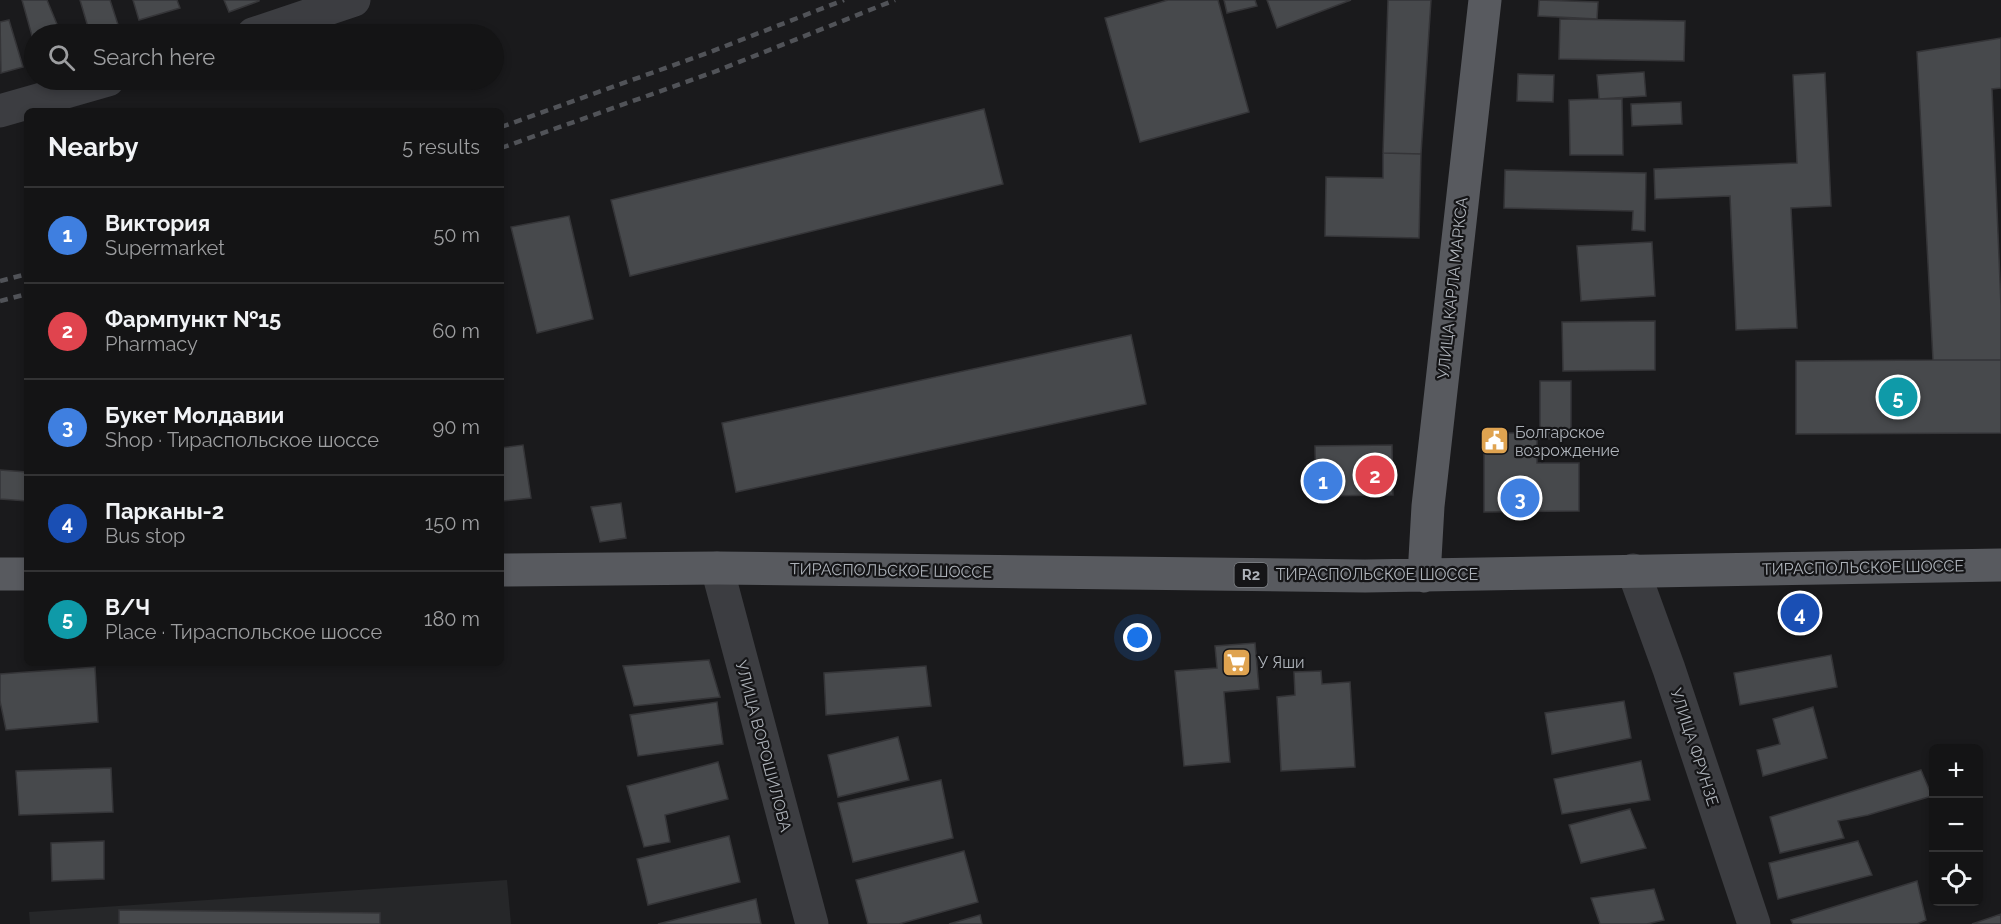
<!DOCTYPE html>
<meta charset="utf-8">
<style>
:root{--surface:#141415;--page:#1d1d1e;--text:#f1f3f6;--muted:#9d9ea0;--line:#333334;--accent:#1a73e8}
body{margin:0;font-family:Raleway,sans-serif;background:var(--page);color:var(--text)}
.controls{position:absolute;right:18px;bottom:18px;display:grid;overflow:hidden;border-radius:9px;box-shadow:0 3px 9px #0003}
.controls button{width:54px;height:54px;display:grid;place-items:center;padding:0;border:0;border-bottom:2px solid var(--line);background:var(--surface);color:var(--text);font:30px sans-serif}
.you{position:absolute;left:1138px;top:638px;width:21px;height:21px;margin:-15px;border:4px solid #fff;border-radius:50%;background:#1a73e8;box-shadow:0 0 0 9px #1a73e833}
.badge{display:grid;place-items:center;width:39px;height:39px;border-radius:50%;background:var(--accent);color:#fff;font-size:20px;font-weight:700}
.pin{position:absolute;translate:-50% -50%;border:3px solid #fff;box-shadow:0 2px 6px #0006}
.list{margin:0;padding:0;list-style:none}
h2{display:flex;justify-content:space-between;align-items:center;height:78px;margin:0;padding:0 24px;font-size:26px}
h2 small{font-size:20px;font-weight:400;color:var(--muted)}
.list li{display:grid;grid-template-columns:39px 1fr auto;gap:18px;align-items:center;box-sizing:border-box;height:96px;padding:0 24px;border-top:2px solid var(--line)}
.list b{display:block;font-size:22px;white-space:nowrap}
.list p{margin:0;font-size:20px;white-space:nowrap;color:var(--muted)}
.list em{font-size:20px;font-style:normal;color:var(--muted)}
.icon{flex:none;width:33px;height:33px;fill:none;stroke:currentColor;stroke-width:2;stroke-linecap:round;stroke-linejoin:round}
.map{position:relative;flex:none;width:2001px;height:924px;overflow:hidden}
.search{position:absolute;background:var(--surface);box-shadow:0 3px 9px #0003;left:24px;top:24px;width:480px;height:66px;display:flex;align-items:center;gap:15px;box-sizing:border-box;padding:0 21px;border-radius:33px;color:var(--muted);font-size:22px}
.panel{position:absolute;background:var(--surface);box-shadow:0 3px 9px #0003;left:24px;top:108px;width:480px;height:558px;border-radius:9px}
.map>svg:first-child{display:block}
</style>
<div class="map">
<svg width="2001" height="924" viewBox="0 0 2001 924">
<rect width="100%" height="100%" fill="#1a1a1c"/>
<path fill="#262729" d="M 507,880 L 511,924 L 30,924 L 29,912 Z"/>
<path fill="#47494c" stroke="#353538" stroke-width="1.5" d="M 22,0 L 47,0 L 61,34 L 34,34 L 34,43 Z
M 80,0 L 110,0 L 121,34 L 90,34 Z
M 133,0 L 177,0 L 180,8 L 139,20 Z
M 224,0 L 259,0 L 259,1 L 229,12 Z
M 1168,0 L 1218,0 L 1249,112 L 1140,142 L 1105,18 Z
M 1224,0 L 1255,0 L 1257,6 L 1227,13 Z
M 1267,0 L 1351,0 L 1277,28 Z
M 1388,0 L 1431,0 L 1421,154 L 1383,153 Z
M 1539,0 L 1598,2 L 1597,19 L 1538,16 Z
M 1560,19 L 1685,21 L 1684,61 L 1559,59 Z
M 9,20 L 23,67 L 1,73 L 0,22 Z
M 2001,38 L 2001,88 L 1992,89 L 2001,306 L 2001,360 L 1933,360 L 1917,52 Z
M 1644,72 L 1646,96 L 1599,99 L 1597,75 Z
M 1825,73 L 1831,206 L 1791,208 L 1797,328 L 1736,330 L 1730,196 L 1655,199 L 1654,169 L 1797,163 L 1793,75 Z
M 1518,74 L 1554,75 L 1553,102 L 1517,101 Z
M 1599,99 L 1622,99 L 1623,155 L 1570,155 L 1569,100 Z
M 1681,102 L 1682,124 L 1632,126 L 1631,104 Z
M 984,109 L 1003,184 L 630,276 L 611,200 Z
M 1383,153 L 1421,154 L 1419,238 L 1325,236 L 1326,177 L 1383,178 Z
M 1505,170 L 1646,173 L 1645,231 L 1632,230 L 1633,211 L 1504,208 Z
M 569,216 L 593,319 L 537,333 L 511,227 Z
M 1652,242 L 1655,296 L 1581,301 L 1577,246 Z
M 1655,321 L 1655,370 L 1563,371 L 1562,322 Z
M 1131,335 L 1146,404 L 736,492 L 722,423 Z
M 1933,360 L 2001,360 L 2001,433 L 1796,434 L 1796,361 Z
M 1540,381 L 1571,381 L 1571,438 L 1540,439 Z
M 1484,433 L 1537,433 L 1537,463 L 1579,463 L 1579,511 L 1484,512 Z
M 523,445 L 531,498 L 503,501 L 501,488 L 501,448 Z
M 1392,445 L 1393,495 L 1316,496 L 1315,446 Z
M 0,470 L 27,472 L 27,501 L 0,499 Z
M 621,503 L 626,538 L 600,542 L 591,507 Z
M 1255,643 L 1259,689 L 1224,692 L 1230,762 L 1184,766 L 1175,671 L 1217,668 L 1215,646 Z
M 1831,655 L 1837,687 L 1740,705 L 1734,673 Z
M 709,660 L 720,697 L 634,706 L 623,666 Z
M 926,666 L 931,706 L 826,715 L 824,673 Z
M 95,667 L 98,722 L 6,730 L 0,701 L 0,674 Z
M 1321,671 L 1322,684 L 1350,682 L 1355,767 L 1281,771 L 1277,697 L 1295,695 L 1294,672 Z
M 1624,701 L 1631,738 L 1552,754 L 1545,713 Z
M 717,702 L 723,744 L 638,756 L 630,715 Z
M 1813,707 L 1827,758 L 1763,776 L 1757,750 L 1780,744 L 1773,719 Z
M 898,737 L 909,780 L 838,797 L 828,755 Z
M 1641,761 L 1650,800 L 1562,814 L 1554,779 Z
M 718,762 L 728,799 L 665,815 L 670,842 L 644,847 L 627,786 Z
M 111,768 L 113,812 L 19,815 L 16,771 Z
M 1921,770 L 1932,796 L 1868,815 L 1838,821 L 1844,838 L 1780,853 L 1770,817 Z
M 941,780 L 953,838 L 853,862 L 838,803 Z
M 1630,809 L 1646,848 L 1581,863 L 1569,825 Z
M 729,836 L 740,882 L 648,905 L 637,859 Z
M 104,841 L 104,879 L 52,881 L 51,843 Z
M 1858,841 L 1872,875 L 1778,899 L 1769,863 Z
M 964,851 L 978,902 L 899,924 L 868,924 L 856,880 Z
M 1917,881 L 1926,920 L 1917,924 L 1793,924 L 1791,920 Z
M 1654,889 L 1664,920 L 1647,924 L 1600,924 L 1591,898 Z
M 756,899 L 761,924 L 658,924 Z
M 119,910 L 380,913 L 380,924 L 119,924 Z
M 2001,914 L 2001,924 L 1972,924 Z
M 980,915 L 982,924 L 949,924 Z"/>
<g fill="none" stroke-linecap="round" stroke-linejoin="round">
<path stroke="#3c3d41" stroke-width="33" d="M 253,34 L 354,0
M 0,111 L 108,80
M 717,568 L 812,924
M 1633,570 L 1669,669 L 1754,924"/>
<path stroke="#585a5f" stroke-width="33" d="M 501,570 L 717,568 L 1365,576 L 2001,565
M 0,574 L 27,574
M 1424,576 L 1428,506 L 1485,0"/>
<path stroke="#515358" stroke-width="4.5" stroke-dasharray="8 6" stroke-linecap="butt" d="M 501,127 L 710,52 L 844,0
M 501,148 L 714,72 L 895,0
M 0,281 L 27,274
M 0,301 L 27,294"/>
</g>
<defs>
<symbol id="civic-square" viewBox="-11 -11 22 22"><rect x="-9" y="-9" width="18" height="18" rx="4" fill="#dfa350" stroke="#151517"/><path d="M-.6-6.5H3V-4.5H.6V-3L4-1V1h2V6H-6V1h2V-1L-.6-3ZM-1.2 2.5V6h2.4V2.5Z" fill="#fff"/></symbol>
<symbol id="supermarket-square" viewBox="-11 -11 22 22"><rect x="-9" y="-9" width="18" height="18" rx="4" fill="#dfa350" stroke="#151517"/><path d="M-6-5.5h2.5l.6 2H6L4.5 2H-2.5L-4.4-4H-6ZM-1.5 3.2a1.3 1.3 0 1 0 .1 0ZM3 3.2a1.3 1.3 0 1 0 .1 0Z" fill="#fff"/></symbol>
</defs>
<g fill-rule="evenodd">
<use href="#civic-square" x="1478" y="424" width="33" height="33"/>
<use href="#supermarket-square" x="1220" y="646" width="33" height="33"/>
</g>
<g text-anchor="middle" stroke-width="4.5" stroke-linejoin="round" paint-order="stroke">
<rect fill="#151517" stroke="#808489" stroke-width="1.5" x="1234.5" y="563" width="33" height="24" rx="4.5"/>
<g font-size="15" font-weight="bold" fill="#aeb3ba">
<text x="1251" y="580">R2</text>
</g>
<g font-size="16" fill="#aeb3ba" stroke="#151517">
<text transform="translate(1452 288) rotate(-84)" y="6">УЛИЦА КАРЛА МАРКСА</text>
<text transform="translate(1863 567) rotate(-1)" y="6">ТИРАСПОЛЬСКОЕ ШОССЕ</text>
<text transform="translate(891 570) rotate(1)" y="6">ТИРАСПОЛЬСКОЕ ШОССЕ</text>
<text x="1377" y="580">ТИРАСПОЛЬСКОЕ ШОССЕ</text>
<text transform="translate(764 746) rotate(75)" y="6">УЛИЦА ВОРОШИЛОВА</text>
<text transform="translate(1695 747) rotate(72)" y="6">УЛИЦА ФРУНЗЕ</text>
</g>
<g font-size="16" fill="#aeb3ba" stroke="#151517" text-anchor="start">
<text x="1515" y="438">Болгарское<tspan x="1515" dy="18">возрождение</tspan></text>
<text x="1258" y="668">У Яши</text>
</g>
</g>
</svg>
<div class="controls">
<button>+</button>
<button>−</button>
<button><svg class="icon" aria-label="locate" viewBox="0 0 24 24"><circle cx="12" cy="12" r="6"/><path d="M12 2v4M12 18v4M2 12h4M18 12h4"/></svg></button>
</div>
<div class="you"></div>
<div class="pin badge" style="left:1323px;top:481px;background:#3f7fe0">1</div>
<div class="pin badge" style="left:1375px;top:475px;background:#e0444e">2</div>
<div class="pin badge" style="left:1520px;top:498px;background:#3f7fe0">3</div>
<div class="pin badge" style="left:1800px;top:613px;background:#1a4fb4">4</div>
<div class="pin badge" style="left:1898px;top:397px;background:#0f9aa8">5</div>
<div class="search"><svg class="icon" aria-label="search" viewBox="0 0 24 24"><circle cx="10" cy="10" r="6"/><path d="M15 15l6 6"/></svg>Search here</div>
<section class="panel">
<h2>Nearby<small>5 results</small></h2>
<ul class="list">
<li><span class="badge" style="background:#3f7fe0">1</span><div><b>Виктория</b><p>Supermarket</p></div><em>50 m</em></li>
<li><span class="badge" style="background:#e0444e">2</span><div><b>Фармпункт №15</b><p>Pharmacy</p></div><em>60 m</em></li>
<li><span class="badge" style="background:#3f7fe0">3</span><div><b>Букет Молдавии</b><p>Shop · Тираспольское шоссе</p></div><em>90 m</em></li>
<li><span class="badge" style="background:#1a4fb4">4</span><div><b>Парканы-2</b><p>Bus stop</p></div><em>150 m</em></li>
<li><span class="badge" style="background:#0f9aa8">5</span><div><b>В/Ч</b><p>Place · Тираспольское шоссе</p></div><em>180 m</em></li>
</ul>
</section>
</div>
